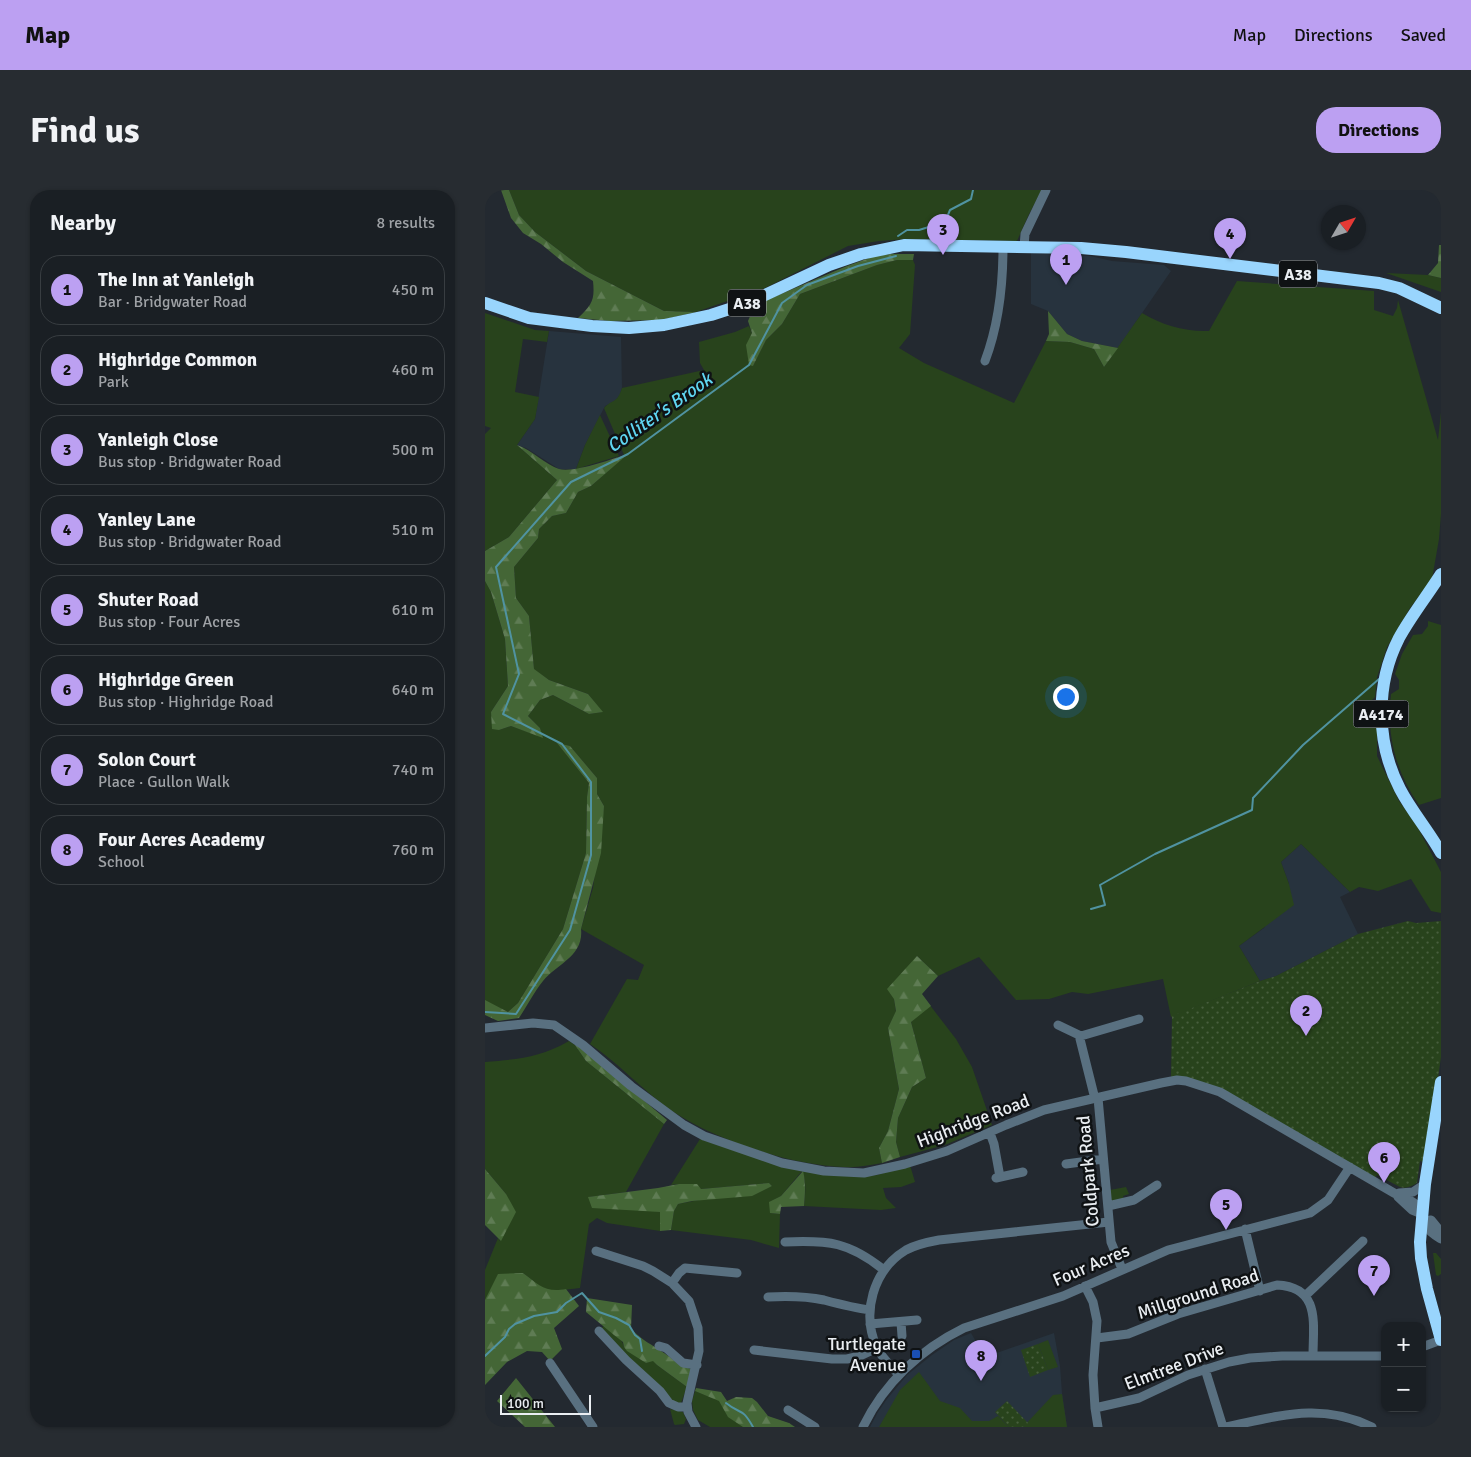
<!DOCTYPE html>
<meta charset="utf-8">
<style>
:root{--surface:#1a1f24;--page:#272c31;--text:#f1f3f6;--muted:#9fa2a6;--line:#383d41;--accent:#bca0f2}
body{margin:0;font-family:Signika,sans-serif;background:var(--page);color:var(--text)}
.controls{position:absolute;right:15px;bottom:15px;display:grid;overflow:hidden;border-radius:10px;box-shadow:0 1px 4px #0004}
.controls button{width:45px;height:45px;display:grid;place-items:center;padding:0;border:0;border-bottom:1px solid var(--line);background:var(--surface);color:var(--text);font:25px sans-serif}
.compass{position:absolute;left:836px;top:15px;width:45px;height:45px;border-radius:50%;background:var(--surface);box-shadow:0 1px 4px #0004;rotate:51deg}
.scale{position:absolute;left:15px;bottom:12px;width:91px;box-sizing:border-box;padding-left:5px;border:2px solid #eaeef2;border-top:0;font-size:14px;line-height:18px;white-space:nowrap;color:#eaeef2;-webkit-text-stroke:4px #0f1214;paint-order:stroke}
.you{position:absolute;left:580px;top:506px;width:18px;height:18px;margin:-12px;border:4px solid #fff;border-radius:50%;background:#1a73e8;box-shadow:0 0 0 8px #1a73e833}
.badge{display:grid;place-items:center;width:32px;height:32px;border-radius:50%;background:var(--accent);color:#111;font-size:16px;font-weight:700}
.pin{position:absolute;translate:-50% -41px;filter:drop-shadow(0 1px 2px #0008)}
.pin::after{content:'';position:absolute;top:26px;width:18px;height:15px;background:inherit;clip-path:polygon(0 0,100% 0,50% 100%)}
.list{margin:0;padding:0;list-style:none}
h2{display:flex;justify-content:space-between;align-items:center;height:65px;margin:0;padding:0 20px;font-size:21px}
h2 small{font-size:16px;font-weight:400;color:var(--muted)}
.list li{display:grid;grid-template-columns:32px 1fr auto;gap:15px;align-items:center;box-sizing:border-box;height:70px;margin:0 10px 10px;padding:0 10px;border:1px solid var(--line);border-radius:20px}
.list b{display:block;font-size:19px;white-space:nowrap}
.list p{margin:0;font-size:16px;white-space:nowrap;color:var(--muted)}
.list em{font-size:16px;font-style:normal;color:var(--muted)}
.map{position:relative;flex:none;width:956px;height:1237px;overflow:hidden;border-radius:20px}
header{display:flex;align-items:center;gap:30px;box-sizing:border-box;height:70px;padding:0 25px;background:var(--accent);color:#111}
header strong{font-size:24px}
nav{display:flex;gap:28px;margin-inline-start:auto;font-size:18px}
.intro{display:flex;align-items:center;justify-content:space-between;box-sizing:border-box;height:120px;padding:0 30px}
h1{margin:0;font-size:35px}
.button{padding:12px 22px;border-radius:20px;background:var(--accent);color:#111;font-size:18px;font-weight:700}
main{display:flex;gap:30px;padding:0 30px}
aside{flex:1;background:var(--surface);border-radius:20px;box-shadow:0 1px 4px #0004}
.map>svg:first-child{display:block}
</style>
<header>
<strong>Map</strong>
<nav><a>Map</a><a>Directions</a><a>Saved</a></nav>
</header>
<div class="intro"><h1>Find us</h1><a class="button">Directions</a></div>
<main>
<aside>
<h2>Nearby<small>8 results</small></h2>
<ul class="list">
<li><span class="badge">1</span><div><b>The Inn at Yanleigh</b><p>Bar · Bridgwater Road</p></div><em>450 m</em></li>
<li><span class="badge">2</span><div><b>Highridge Common</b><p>Park</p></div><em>460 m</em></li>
<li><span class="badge">3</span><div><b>Yanleigh Close</b><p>Bus stop · Bridgwater Road</p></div><em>500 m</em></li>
<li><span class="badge">4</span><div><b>Yanley Lane</b><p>Bus stop · Bridgwater Road</p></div><em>510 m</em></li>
<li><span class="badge">5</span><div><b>Shuter Road</b><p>Bus stop · Four Acres</p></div><em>610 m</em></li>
<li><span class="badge">6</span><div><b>Highridge Green</b><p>Bus stop · Highridge Road</p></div><em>640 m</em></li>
<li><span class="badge">7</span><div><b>Solon Court</b><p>Place · Gullon Walk</p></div><em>740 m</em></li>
<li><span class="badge">8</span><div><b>Four Acres Academy</b><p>School</p></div><em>760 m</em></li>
</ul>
</aside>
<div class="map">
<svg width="956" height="1237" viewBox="0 0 956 1237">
<defs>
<pattern id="forest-firs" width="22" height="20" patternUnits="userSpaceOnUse" patternTransform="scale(1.25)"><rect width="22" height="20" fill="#446636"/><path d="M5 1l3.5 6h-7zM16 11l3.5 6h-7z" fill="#5f7c54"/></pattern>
<pattern id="park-dots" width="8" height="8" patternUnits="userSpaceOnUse" patternTransform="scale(1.25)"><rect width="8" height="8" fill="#28431c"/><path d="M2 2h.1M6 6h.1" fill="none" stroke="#475e3d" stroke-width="1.8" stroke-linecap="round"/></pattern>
</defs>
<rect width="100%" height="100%" fill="#232930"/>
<path fill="#27333e" d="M 546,63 L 605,66 L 627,71 L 679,75 L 686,81 L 633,158 L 597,151 L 582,144 L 563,121 L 546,114 Z
M 64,141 L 136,147 L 137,198 L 135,205 L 130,211 L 120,216 L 100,255 L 91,279 L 74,279 L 41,258 L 32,255 L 50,229 Z
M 816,654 L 865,702 L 855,707 L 873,744 L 791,786 L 775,791 L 754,756 L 779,738 L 804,694 L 796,672 Z
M 486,1143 L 500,1167 L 569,1143 L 575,1176 L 577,1203 L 582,1237 L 385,1237 L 393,1222 L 402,1209 L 422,1185 L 447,1165 L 469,1150 Z"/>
<path fill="#28431c" d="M 24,0 L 557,0 L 544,24 L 532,51 L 422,49 L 394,51 L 363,56 L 280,98 L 211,122 L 179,121 L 101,81 L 50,42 L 34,25 Z
M 412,70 L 428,70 L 430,75 L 425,144 L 414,158 L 439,173 L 529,213 L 561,151 L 585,152 L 609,159 L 619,177 L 657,123 C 677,135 700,142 724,141 L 752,91 L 889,101 L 889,120 L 908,126 L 912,118 L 913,110 L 953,250 L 956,222 L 956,324 L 954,349 L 947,389 L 925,418 L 902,457 L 892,487 L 890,507 L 887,510 L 877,511 L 879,516 L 884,515 L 892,522 L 892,566 L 914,611 L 932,636 L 956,682 L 956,723 L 946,721 L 926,689 L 893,701 L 874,697 L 865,702 L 816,654 L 796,672 L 804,694 L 809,715 L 754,756 L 775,791 L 686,827 L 678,789 L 603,804 L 587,802 L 564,809 L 531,810 L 494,767 L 453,786 L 432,766 L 409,809 L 411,822 L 403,838 L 414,899 L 403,941 L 394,958 L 397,973 C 384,975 372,978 359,977 C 305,975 233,951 187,921 C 158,901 134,873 105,854 L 142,789 L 153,790 L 159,775 L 96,739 L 108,698 L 119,616 L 112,604 L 112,588 L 85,556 L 73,554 L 104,593 L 102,608 L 101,663 L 78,739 L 33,813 L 23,822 L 0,811 L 0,391 L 6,402 L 20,449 L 23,496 L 6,522 L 8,533 L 14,540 L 26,536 L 57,547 L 55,538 L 43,526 L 55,510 L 68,505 L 104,524 L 117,522 L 103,504 L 64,490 L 49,480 L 44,426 L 31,408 L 29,377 L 53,348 L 54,339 L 67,326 L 81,323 L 93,302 L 106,296 L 142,264 L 139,265 L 119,218 C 127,209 132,214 137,198 L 219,180 L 215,173 L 214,152 L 250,142 L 264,136 L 267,143 L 268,176 L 281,150 L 297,134 L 315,104 L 392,75 Z
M 901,83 L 943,85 L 956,88 L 956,102 Z
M 0,123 L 50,140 L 64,141 L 62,152 L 38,149 L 30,202 L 54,207 L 50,229 L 32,255 L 72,290 L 24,347 L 0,361 L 0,244 L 6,238 L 0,236 Z
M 115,225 L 134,266 L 91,279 L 100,255 Z
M 943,431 L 956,435 L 956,608 L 934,615 C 911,582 901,545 906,504 L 914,499 L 914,490 L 910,484 L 917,464 L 928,445 L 937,444 L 943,436 Z
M 444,814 L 471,849 L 487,877 L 507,935 L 460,955 L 415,967 L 411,952 L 413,928 L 427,897 L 441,888 L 426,832 Z
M 84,851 L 90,855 L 101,871 L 179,934 L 141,1002 L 104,1007 L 175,1022 L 175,1041 L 122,1033 L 112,1028 L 104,1034 L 95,1098 L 70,1101 L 58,1099 L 38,1083 L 0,1110 L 0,1080 L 13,1048 L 15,1051 L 21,1004 L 0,979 L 0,872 C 34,869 54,868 84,851 Z
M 215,949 L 238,957 L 378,986 L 392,985 L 425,975 L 430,992 L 416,997 L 398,998 L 401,1008 L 411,1018 L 396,1020 L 319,1016 C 320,1005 322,991 317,981 L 296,1006 L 285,1012 L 285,1023 L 295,1024 L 294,1058 L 266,1050 L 186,1040 L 189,1021 L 193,1014 L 287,996 L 284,993 L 216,999 L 194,994 L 186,995 Z
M 641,997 L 644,1004 L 638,1006 L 639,1010 L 626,1012 L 625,1000 Z
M 948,1063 L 951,1063 L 956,1069 L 956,1084 L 953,1086 L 951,1085 Z
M 119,1136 C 127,1142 137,1147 139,1157 L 161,1173 L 168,1170 L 172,1175 L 202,1197 L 196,1213 L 192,1215 L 115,1139 Z
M 563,1150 L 573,1177 L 563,1180 L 553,1154 Z
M 434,1182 L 455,1211 L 475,1218 L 487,1231 L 504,1231 L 513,1226 L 524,1237 L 394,1237 L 415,1200 Z
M 210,1201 L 304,1237 L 225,1237 L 213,1230 L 208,1220 L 207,1211 Z
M 577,1204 L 582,1237 L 538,1237 L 568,1205 Z
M 185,1219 L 198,1222 L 201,1229 L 199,1234 L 190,1235 L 189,1234 Z"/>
<path fill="url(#forest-firs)" d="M 16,0 L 24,0 L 34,25 L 50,42 L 101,81 L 179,121 L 211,122 L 176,130 L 125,131 L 93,128 C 107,115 110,110 108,91 L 78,72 L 56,54 L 38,43 L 26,28 Z
M 954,55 L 956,55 L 956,88 L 943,85 L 953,73 Z
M 406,64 L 429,64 L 428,70 L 412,70 L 392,75 L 315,104 L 297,134 L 281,150 L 268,176 L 264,175 L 261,155 L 267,143 L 263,131 L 270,115 L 362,76 L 390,66 Z
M 563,121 L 582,144 L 597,151 L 633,158 L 619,177 L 609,159 L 585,152 L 561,151 L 564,144 Z
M 32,255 C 47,260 61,275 74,279 C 89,283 127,269 143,264 L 106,296 L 93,302 L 81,323 L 67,326 L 54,339 L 53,348 L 29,377 L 31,408 L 44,426 L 49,479 L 64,490 L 103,504 L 118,522 L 104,524 L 68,505 L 55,510 L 43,526 L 55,538 L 58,548 L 26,536 L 14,540 L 7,539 L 6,522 L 23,496 L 20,449 L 6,402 L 0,391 L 0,361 L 24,347 L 72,290 Z
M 72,553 L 85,556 L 112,588 L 112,604 L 119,616 L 116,663 L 96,739 C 99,766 72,774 58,791 C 49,802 42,816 34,828 L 13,831 L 0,825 L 0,810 L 23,822 L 33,813 L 78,739 L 101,663 L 102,607 L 104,593 Z
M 432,766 L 453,786 L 437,804 L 446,816 L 426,832 L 441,888 L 427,897 L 413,928 L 411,952 L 415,967 L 397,973 L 394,958 L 403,941 L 414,899 L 403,838 L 411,821 L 409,809 L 402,799 Z
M 90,855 L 94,856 L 182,930 L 179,934 L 101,871 Z
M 0,979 L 21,1004 L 31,1022 L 16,1051 L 0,1035 Z
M 318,981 C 321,992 320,1005 319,1016 L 296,1017 L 295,1024 L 285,1023 L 284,1012 L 296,1006 Z
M 284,993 L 287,996 L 267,1006 L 207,1011 L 193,1014 L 189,1021 L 186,1040 L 175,1041 L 175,1022 L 107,1018 L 103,1007 L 173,998 L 194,994 L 212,994 L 216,999 Z
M 38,1083 C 54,1095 60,1103 81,1099 L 94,1116 L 69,1138 L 77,1159 L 65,1171 L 57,1162 L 42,1161 L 22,1172 L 0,1195 L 0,1110 L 13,1084 Z
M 102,1108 L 147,1115 L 146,1139 C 158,1151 166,1154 179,1163 C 188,1169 195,1176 206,1179 L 202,1197 L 172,1175 L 168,1171 L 161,1173 L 142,1161 L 139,1157 L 138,1152 L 129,1145 L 101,1122 Z
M 31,1188 L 70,1237 L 40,1237 L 12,1211 Z
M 211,1198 L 236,1202 L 242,1211 L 251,1207 L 267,1208 L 272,1212 L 283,1226 L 304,1233 L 310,1237 L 258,1237 L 243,1227 L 234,1211 L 210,1201 Z"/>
<path fill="url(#park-dots)" d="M 923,731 L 931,733 L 956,731 L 956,867 L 943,959 L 938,972 L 935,971 L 932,993 C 927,996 921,999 915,997 L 892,985 L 890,988 L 738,900 L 686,888 L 687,826 L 775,791 L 791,786 L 873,744 Z
M 553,1154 L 563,1180 L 545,1187 L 536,1160 Z
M 522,1211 L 543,1233 L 538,1237 L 524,1237 L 510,1222 Z"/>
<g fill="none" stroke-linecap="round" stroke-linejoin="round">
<path stroke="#5093a1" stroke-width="2" d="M 413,46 L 422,40 L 434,40 L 460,32 L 465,20 L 486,9 L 488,0
M 606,719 L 620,715 L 615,695 L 670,664 L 767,620 L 768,608 L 818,555 L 894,489
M 0,822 L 31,824 L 85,740 L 106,665 L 106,592 L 77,554 L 18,524 L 34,484 L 11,377 L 86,292 L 143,264 L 264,175 L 297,113 L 322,95 L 373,76 L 411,66
M 0,1166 L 20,1147 L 24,1139 L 30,1134 L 49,1126 L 72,1122 L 81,1113 L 97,1103 L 114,1122 L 131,1128 L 144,1135 L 150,1145 L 155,1149 L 157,1161
M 241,1213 C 256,1225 257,1217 268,1237"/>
<path stroke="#597080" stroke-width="9" d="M 539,57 L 540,44 L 561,0
M 500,171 C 514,134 518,97 518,57
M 573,835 L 596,846
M 0,838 L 48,833 L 69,835 L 98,855 L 146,896 L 199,935 L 219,946 L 297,973 L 339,981 L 379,983 L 420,974 L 462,961 L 521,935 L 559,920 L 676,893 L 692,890 L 701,891 L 735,902 L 909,1003 C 918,1008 927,1009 934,1017 C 938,1023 939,1030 941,1036 C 944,1042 951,1046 956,1049
M 613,908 L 626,1052 L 637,1079
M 610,909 L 595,849 L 596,846 L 654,829
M 505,943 L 509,954 L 515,987
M 581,974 L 618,969
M 511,988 L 538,982
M 914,1003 L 928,1002 L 940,994
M 913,1007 L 927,1020 L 937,1024
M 623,1016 L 649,1010 L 672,995
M 941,1031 L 946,1030 L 956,1042 L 955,1048
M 760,1039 L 775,1101
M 300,1052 C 344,1050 364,1052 399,1080
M 111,1061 L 158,1076 L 168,1081 L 187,1093 L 204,1111 L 213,1138 L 214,1161 L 202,1213 L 203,1222 L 211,1237
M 187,1093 L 194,1083 L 200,1078 L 252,1083
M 600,1096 L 608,1112 L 612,1131 L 608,1185 L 610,1218 L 613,1237
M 820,1106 L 878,1051
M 283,1107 C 302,1106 320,1106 339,1110 C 354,1114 369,1118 385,1120
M 416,1132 L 417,1146
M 385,1134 L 432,1130
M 114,1141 L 141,1170 L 175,1201 L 184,1213 L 193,1217 L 202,1217
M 612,1148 L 643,1144 L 693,1124 L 792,1095 C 836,1097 828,1134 828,1166
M 174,1156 L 181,1158 L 198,1173 L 212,1175
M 937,1157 L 956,1150
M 269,1160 L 347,1169 L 362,1169 L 375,1166 L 392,1158
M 65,1173 L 108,1237
M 720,1179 L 738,1237
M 414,1185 C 406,1176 397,1168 392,1158 C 376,1123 388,1080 421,1060 C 432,1054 443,1052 454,1050 L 624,1032
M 610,1218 L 654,1208 L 703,1185 L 744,1172 L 765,1168 L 797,1166 L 900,1166
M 303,1220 L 330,1237
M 378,1237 C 399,1193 436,1159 479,1138 L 578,1106 L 683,1060 L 825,1023 L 843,1010 L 865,977
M 741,1237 C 795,1226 835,1212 887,1237"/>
<path stroke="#99d5fd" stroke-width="12" d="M 0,113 L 44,128 L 107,136 L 144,138 L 179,135 L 226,125 L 263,113 L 344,75 L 376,64 L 419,55 L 596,58 L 641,62 L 894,93 L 914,98 L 956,118
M 956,384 C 942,406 926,426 914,448 C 890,495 891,553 915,599 C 927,622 944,641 956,663
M 956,892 L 940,994 L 935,1052 L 936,1068 L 942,1099 L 956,1150"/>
</g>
<rect fill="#1a4fb4" stroke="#0f1214" stroke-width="2" x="426" y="1159" width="10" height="10" rx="2.5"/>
<g text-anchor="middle" stroke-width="5" stroke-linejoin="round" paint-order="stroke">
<g fill="#0f1214" stroke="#a8acaf" stroke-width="1">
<rect x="794" y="70.5" width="38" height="27" rx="4"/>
<rect x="243" y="99.5" width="38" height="27" rx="4"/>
<rect x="868.5" y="510.5" width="55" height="27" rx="4"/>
</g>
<g font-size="16" font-weight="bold" fill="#eaeef2">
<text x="813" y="90">A38</text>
<text x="262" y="119">A38</text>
<text x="896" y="530">A4174</text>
</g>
<g font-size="18" fill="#eaeef2" stroke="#0f1214">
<text transform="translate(488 931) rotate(-21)" y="6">Highridge Road</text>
<text transform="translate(603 981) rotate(-95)" y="6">Coldpark Road</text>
<text transform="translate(606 1075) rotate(-23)" y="6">Four Acres</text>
<text transform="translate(713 1104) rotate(-18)" y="6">Millground Road</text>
<text transform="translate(689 1176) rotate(-21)" y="6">Elmtree Drive</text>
</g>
<g font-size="18" fill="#eaeef2" stroke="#0f1214" text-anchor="end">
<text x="421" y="1160">Turtlegate<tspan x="421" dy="21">Avenue</tspan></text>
</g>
<g font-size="19" font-style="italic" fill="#5fd6f2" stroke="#0f1214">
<text transform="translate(174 222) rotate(-35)" y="7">Colliter's Brook</text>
</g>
</g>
</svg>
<div class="controls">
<button>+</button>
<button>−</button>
</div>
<svg class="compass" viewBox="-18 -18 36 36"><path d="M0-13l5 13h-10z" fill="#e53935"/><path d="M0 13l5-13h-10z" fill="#9fa2a6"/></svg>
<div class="scale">100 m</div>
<div class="you"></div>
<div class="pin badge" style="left:581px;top:95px">1</div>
<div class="pin badge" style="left:821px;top:846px">2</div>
<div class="pin badge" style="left:458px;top:65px">3</div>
<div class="pin badge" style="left:745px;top:69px">4</div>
<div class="pin badge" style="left:741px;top:1040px">5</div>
<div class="pin badge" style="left:899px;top:993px">6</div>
<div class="pin badge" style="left:889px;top:1106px">7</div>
<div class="pin badge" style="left:496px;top:1191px">8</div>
</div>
</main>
